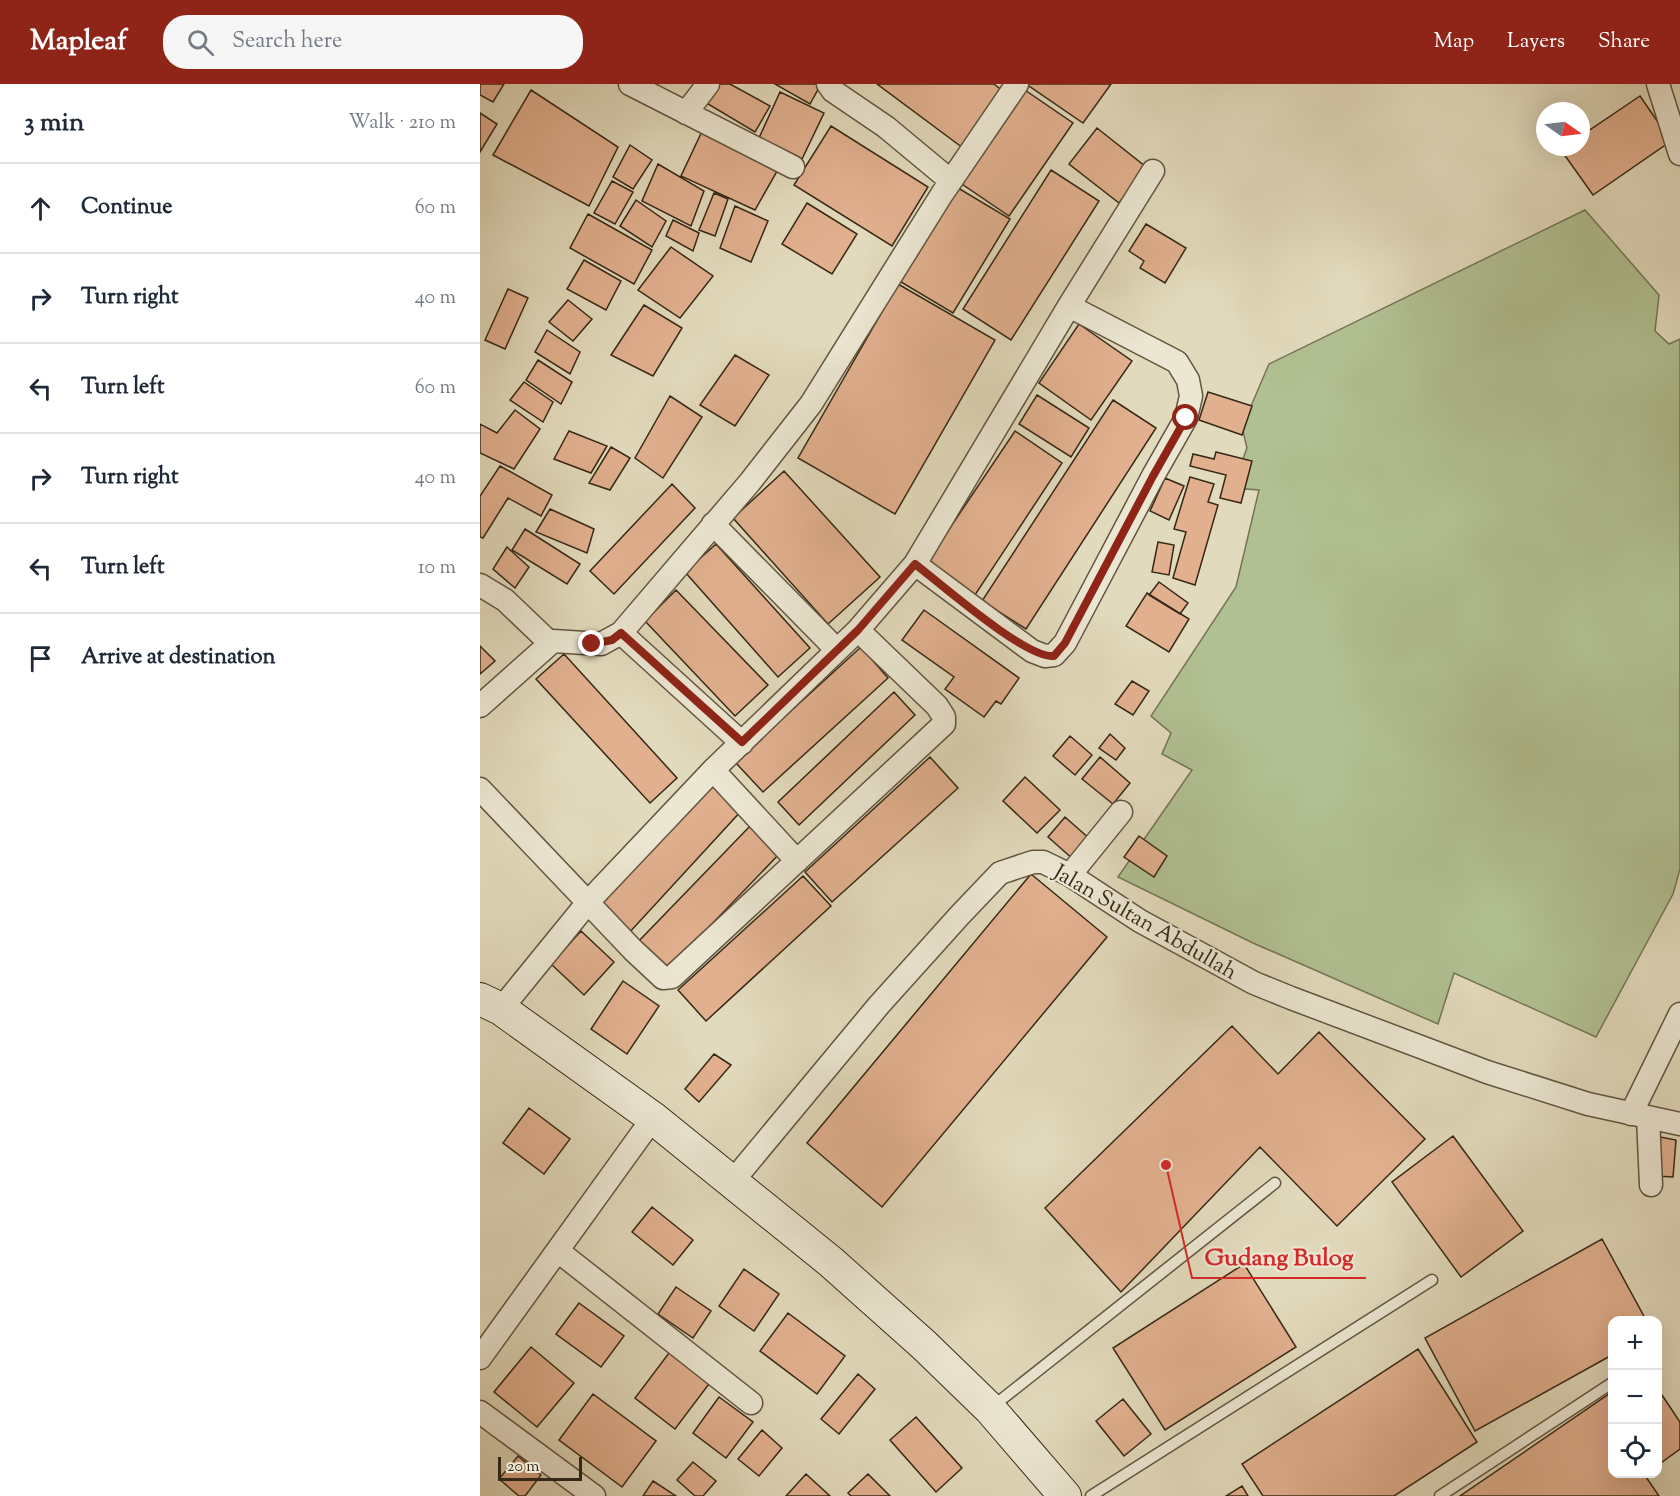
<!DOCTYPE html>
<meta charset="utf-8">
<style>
:root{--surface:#fff;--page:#f6f6f7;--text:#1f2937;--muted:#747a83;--line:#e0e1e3;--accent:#8f2418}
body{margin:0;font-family:"Sorts Mill Goudy",serif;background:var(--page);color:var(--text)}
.controls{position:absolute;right:18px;bottom:18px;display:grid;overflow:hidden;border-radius:12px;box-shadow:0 6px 24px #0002}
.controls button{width:54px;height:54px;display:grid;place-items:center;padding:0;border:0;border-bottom:2px solid var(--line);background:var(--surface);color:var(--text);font:30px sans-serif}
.compass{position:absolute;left:1056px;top:18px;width:54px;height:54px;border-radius:50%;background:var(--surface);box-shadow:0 6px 24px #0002;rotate:104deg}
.scale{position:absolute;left:18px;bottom:15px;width:84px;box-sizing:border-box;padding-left:6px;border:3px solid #362816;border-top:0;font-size:16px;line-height:21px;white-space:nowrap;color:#362816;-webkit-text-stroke:4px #ece7d3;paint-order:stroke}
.stop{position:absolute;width:18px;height:18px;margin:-14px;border:4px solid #8f2418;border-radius:50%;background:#fff}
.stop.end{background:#8f2418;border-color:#fff;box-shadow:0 2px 6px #0008}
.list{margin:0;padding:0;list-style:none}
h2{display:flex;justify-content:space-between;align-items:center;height:78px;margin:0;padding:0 24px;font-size:26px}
h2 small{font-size:20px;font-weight:400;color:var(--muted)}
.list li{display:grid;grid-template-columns:39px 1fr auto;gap:18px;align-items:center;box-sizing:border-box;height:90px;padding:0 24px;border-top:2px solid var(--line)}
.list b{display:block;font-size:22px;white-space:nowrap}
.list em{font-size:20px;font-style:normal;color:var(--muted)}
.icon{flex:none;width:33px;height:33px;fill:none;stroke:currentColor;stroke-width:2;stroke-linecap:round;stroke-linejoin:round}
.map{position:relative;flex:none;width:1200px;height:1412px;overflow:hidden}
header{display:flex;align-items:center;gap:36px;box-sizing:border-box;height:84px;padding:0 30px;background:var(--accent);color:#fff}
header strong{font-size:28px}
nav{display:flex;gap:33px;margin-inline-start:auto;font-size:21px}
.search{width:420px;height:54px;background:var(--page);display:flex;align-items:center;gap:15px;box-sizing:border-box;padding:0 21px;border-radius:24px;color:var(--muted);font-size:22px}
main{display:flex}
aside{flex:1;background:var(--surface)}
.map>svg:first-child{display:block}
</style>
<header>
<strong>Mapleaf</strong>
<div class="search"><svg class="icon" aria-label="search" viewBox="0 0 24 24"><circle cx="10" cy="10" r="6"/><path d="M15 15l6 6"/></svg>Search here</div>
<nav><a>Map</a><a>Layers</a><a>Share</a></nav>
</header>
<main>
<aside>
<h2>3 min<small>Walk · 210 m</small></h2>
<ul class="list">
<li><svg class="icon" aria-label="ahead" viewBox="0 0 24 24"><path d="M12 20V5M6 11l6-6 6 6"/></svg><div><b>Continue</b></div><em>60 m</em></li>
<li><svg class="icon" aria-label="right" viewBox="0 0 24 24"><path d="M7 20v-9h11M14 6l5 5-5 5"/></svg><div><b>Turn right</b></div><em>40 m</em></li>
<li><svg class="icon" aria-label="left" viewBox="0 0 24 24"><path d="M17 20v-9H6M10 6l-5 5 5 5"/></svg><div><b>Turn left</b></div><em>60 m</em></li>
<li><svg class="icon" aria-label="right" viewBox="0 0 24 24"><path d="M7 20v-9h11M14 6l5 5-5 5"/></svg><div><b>Turn right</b></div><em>40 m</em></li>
<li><svg class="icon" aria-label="left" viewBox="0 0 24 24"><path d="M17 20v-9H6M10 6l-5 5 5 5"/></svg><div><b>Turn left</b></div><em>10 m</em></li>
<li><svg class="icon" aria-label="arrive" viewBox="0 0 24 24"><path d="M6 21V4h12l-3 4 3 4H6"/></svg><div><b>Arrive at destination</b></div></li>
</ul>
</aside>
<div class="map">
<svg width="1200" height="1412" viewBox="0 0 1200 1412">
<rect width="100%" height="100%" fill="#e2dabc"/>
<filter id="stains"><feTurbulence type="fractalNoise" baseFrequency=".00333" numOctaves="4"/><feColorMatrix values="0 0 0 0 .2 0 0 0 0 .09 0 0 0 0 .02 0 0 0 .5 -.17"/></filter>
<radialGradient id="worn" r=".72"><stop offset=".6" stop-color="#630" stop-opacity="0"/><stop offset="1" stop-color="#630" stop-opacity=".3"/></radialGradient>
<path fill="#b1c092" stroke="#747454" stroke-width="1.5" d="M 1105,126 L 1179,211 L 1175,247 L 1189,260 L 1200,255 L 1200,785 L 1193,810 L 1116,953 L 974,889 L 958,940 L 773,859 L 638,793 L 712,686 L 682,670 L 691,649 L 671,632 L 756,503 L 779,406 L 752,404 L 767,364 L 762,343 L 789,280 Z"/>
<path fill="#e2b08f" stroke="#362816" stroke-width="1.5" d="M 0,0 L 24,0 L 13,18 L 0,11 Z
M 232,0 L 250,0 L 290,22 L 275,48 L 223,17 Z
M 295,0 L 341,0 L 330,20 Z
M 397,0 L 514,0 L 524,8 L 483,64 Z
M 546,0 L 631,0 L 603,39 Z
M 539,2 L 593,39 L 529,132 L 476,96 Z
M 51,6 L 138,63 L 109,122 L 13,71 Z
M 300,8 L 344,29 L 322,75 L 279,54 Z
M 1160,12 L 1191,57 L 1113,111 L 1081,66 L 1101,63 L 1101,52 Z
M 0,29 L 17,40 L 0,68 Z
M 225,41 L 301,80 L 275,126 L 201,92 Z
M 351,42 L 448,103 L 412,162 L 314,101 Z
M 617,44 L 666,83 L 639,119 L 589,80 Z
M 150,61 L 172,76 L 153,105 L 133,93 Z
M 178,80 L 224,107 L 211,142 L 162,117 Z
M 571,86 L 619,117 L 531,256 L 483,225 Z
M 132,97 L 153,108 L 135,140 L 114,129 Z
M 473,101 L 530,135 L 473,229 L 416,195 Z
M 234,109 L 248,115 L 235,152 L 219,146 Z
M 156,116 L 186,137 L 172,163 L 140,142 Z
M 327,119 L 377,150 L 352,190 L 302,160 Z
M 255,122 L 288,137 L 271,178 L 240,164 Z
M 108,130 L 172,166 L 154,200 L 90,164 Z
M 193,136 L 219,149 L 213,167 L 186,152 Z
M 666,140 L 706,164 L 685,199 L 660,184 L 664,177 L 649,167 Z
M 191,163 L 233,192 L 200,234 L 158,206 Z
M 104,176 L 141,197 L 126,226 L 87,205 Z
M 418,200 L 515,256 L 415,430 L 318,374 Z
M 28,205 L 48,214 L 25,265 L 5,256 Z
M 88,216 L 112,235 L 93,257 L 69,238 Z
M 164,221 L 202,244 L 173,292 L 131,271 Z
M 599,240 L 652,277 L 611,336 L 559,299 Z
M 67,246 L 100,268 L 90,290 L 55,268 Z
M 255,271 L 289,291 L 255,342 L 220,321 Z
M 58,276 L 92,298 L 81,320 L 46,296 Z
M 44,298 L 73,318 L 63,338 L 30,316 Z
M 728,308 L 772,322 L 762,351 L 719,336 Z
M 557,311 L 609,344 L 591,373 L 539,340 Z
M 190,312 L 222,333 L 183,394 L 155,374 Z
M 633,316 L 676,344 L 546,545 L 502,517 Z
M 35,326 L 60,345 L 34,385 L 0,369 L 0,340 L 17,349 Z
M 89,347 L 127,362 L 111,389 L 74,375 Z
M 535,347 L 582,379 L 493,514 L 445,481 Z
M 131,363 L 150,374 L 130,406 L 109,399 Z
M 736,368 L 772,377 L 761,419 L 740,414 L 746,391 L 710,382 L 713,370 L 734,375 Z
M 20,382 L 72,411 L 61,432 L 28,414 L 3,454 L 0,453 L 0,412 Z
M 304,387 L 400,493 L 348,540 L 253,434 Z
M 710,393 L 734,400 L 728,418 L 738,421 L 715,501 L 693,494 L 706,448 L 694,445 Z
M 685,394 L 704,402 L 689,436 L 670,427 Z
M 192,400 L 215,424 L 134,510 L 110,487 Z
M 70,425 L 114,445 L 107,469 L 56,448 Z
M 45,445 L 100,480 L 87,500 L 32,466 Z
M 678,458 L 694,461 L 689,491 L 672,488 Z
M 236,460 L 330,564 L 298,593 L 205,488 Z
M 27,463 L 49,483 L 35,504 L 13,485 Z
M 679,498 L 708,519 L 700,530 L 669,511 Z
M 196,506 L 288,601 L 255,632 L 165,537 Z
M 667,509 L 709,535 L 689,568 L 646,542 Z
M 444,526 L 539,594 L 521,620 L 516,617 L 504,633 L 465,605 L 474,593 L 422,556 Z
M 0,562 L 15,577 L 0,590 Z
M 381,563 L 408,594 L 283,708 L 255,678 Z
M 84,570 L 197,694 L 170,719 L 56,595 Z
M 652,597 L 669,607 L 653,631 L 635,620 Z
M 414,608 L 435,631 L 319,741 L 298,718 Z
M 630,650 L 645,664 L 636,676 L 619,664 Z
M 590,652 L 612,671 L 595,691 L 573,672 Z
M 450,673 L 478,704 L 352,818 L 325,788 Z
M 620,673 L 650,699 L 633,720 L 602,695 Z
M 545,693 L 580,726 L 557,749 L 523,717 Z
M 232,697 L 263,725 L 148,850 L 118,822 Z
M 585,733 L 611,756 L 594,776 L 568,753 Z
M 272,740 L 301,768 L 183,891 L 154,862 Z
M 659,752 L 687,772 L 674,793 L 644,773 Z
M 551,790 L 627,853 L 402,1123 L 327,1059 Z
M 323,792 L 351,822 L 226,937 L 198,906 Z
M 101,847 L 134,878 L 104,911 L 71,880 Z
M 143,897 L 179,922 L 147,970 L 111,945 Z
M 752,942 L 798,990 L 839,948 L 945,1055 L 857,1142 L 780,1063 L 641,1208 L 565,1124 Z
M 234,970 L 251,981 L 219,1018 L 205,1005 Z
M 49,1024 L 90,1055 L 64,1090 L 23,1059 Z
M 973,1052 L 1043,1147 L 981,1193 L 912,1098 Z
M 1180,1053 L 1196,1056 L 1193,1093 L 1176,1092 Z
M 172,1123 L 213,1156 L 193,1181 L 152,1148 Z
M 1122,1155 L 1166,1236 L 1132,1236 L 1132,1271 L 995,1347 L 945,1254 Z
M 764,1180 L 816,1263 L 685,1346 L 633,1264 Z
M 264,1185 L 299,1210 L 274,1247 L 239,1222 Z
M 196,1203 L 231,1227 L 213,1254 L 178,1230 Z
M 99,1219 L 144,1252 L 121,1283 L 76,1250 Z
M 308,1229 L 365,1272 L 337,1310 L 280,1267 Z
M 51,1263 L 94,1299 L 57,1343 L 14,1308 Z
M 192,1265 L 232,1296 L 195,1345 L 155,1314 Z
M 938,1265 L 997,1358 L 914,1412 L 783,1412 L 762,1380 Z
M 378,1290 L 395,1305 L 359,1350 L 341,1335 Z
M 1178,1305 L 1200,1338 L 1200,1365 L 1178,1381 Z
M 1132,1308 L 1132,1390 L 1164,1390 L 1179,1412 L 980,1412 Z
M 113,1310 L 176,1357 L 142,1403 L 79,1356 Z
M 239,1313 L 273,1338 L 246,1374 L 213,1349 Z
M 643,1315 L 671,1350 L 644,1372 L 616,1337 Z
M 436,1333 L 482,1384 L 456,1408 L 410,1356 Z
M 282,1346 L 302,1364 L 279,1392 L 258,1375 Z
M 38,1372 L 61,1391 L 45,1412 L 39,1412 L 19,1395 Z
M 213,1378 L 236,1397 L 223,1412 L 215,1412 L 197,1396 Z
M 326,1390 L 350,1412 L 306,1412 Z
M 388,1390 L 410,1412 L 371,1412 L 368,1409 Z
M 173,1397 L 196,1412 L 163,1412 Z
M 762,1402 L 768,1412 L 746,1412 Z"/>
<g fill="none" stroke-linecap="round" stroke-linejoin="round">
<defs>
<path id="lane" d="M 512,1323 L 795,1099
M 611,1412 L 952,1196
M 960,1412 L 1132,1299"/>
<path id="street" d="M 150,0 L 313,83
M 348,0 L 353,7 L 406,43 L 471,97
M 1178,0 L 1200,70
M 206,29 L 228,0
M 233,440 L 357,566
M 435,480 L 552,567 L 565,572 L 574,571 L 585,559 L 673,392 L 706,334 L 711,312 L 708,296 L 697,278 L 589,222
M 0,501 L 25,516 L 70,559
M 141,549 L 262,659
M 0,622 L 73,557 L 121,560 L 141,549 L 270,398 L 331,320 L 462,110 L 537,0
M 233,686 L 317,777
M 0,705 L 153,866 L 183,894 L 192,893 L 464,640 L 464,633 L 457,622 L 378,546
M 590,791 L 641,728
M 21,925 L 109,817 L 233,686 L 378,546 L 435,480 L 589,222 L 673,87
M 1151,1030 L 1200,930
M 1168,1033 L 1171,1101
M 252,1098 L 399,921 L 480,831 L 520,789 L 553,778 L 563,778 L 590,791 L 660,837 L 774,899 L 811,914 L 1007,988 L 1108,1020 L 1200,1040
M 78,1167 L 271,1319
M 0,1274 L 173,1034
M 0,1328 L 114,1412"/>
<path id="secondary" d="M 0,915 L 21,925 L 173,1034 L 351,1178 L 444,1261 L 510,1325 L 585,1412"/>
</defs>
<use href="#lane" stroke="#615440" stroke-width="13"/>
<use href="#street" stroke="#615440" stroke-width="25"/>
<use href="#secondary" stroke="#362816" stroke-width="34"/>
<use href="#lane" stroke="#ece7d3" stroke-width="10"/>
<use href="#street" stroke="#ece7d3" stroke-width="22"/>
<use href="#secondary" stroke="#ece7d3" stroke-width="32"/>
</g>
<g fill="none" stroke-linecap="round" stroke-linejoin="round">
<path stroke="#8f2418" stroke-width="8" d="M 112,560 L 132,556 L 141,549 L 262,658 L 378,546 L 435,480 C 461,500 546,575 574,572 L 585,559 L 673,392 L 706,334"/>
</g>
<g text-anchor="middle" stroke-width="4.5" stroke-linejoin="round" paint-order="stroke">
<g font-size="22" fill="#362816" stroke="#ece7d3">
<text transform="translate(666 837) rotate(30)" y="8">Jalan Sultan Abdullah</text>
</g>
</g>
<path fill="none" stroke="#d62828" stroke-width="2" d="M686 1081L712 1194H886"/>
<circle fill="#d62828" stroke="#ece7d3" stroke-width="2" cx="686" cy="1081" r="6"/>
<g font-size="24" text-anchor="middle" font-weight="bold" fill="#d62828" stroke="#ece7d3" stroke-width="4.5" stroke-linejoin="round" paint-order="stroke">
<text x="799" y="1181">Gudang Bulog</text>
</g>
<rect width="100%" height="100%" filter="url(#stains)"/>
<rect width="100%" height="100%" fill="url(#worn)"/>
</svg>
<div class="controls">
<button>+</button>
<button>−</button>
<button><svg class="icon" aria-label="locate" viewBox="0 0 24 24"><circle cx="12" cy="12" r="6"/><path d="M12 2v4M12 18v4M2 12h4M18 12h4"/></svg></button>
</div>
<svg class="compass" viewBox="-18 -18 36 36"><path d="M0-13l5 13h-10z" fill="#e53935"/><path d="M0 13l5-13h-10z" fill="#747a83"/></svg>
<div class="scale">20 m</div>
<div class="stop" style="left:706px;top:334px"></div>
<div class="stop end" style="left:112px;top:560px"></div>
</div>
</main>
